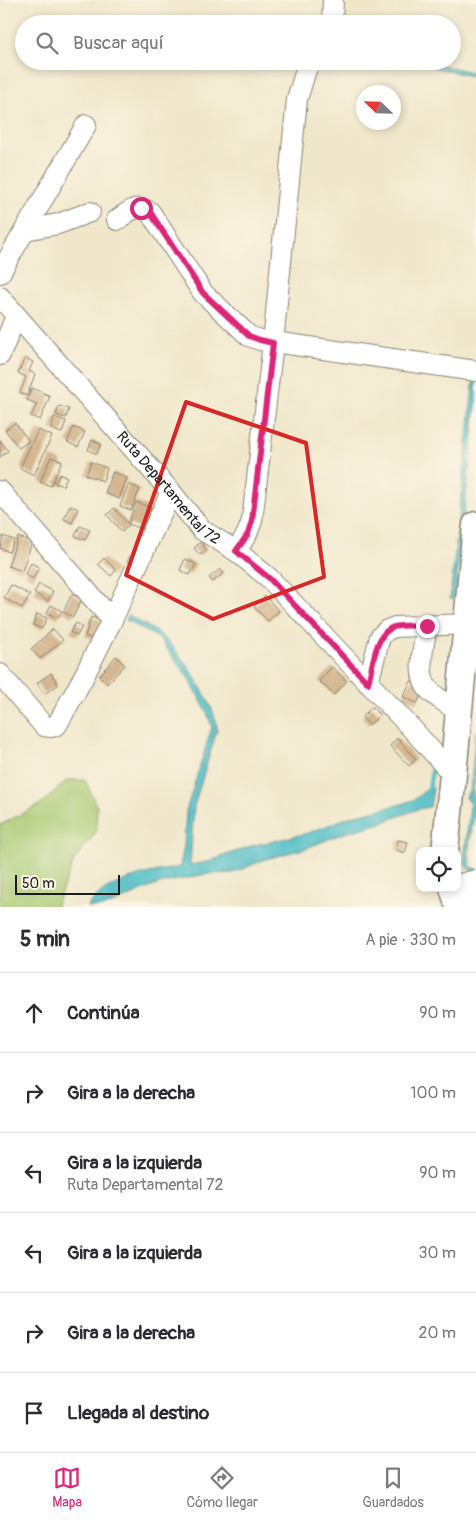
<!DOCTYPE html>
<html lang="es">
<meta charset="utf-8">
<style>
:root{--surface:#fff;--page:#f2f2f3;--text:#2b2b33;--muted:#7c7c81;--line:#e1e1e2;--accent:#db2777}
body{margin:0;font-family:Pangolin,sans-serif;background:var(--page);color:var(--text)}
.controls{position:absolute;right:15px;bottom:15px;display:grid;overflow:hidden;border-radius:10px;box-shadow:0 2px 8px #0003}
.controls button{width:45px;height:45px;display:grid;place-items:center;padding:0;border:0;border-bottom:1px solid var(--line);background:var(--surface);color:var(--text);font:25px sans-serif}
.compass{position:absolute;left:356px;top:85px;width:45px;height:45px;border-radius:50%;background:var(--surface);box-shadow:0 2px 8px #0003;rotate:293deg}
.scale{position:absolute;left:15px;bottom:12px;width:105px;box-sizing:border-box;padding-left:5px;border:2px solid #1c1c1c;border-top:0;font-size:14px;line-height:18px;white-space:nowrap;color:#1c1c1c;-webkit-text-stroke:4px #fcf5e5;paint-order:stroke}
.stop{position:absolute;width:15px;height:15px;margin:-11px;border:4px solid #db2777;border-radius:50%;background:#fff}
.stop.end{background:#db2777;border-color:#fff;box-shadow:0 1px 5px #0008}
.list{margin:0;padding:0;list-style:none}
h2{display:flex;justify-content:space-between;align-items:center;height:65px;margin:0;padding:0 20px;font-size:21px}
h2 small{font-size:16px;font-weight:400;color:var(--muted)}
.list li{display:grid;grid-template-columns:32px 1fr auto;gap:15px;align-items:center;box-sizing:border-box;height:80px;padding:0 20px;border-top:1px solid var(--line)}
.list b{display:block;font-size:19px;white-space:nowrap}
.list p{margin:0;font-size:16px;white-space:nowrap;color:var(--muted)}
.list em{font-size:16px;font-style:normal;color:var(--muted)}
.icon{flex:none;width:28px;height:28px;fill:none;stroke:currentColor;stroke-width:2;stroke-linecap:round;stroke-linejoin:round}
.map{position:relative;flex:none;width:476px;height:907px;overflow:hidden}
.search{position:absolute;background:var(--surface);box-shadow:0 2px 8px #0003;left:15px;right:15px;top:15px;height:55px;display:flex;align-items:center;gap:12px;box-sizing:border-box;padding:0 18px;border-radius:28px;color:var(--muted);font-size:19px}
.sheet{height:545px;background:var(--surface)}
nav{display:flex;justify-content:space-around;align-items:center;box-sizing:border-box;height:70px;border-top:1px solid var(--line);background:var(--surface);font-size:14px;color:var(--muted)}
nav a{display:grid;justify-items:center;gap:2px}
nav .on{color:var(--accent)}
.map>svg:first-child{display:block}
</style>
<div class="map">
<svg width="476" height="907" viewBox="0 0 476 907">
<rect width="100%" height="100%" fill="#fcf5e5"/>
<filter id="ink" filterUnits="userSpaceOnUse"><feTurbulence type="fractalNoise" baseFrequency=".02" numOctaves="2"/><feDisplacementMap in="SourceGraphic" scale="10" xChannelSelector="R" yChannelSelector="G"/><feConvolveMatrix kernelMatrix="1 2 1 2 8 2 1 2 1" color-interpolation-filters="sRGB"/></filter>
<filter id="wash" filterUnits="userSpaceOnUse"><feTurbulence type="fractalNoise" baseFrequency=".0096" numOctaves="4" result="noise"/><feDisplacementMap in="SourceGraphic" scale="20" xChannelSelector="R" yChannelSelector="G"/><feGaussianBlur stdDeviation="1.12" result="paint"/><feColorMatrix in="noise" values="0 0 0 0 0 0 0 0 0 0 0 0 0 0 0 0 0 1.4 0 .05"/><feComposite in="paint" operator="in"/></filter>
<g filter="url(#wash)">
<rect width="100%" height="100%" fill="#f0e7cb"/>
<path fill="#a8c972" stroke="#627247" d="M 67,780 L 85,780 L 97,807 L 96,832 L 74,861 L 55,907 L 0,907 L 0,825 L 43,803 Z"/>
<path fill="#4fbdc6" stroke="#366c71" d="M 404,61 L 425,61 L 476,73 L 476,77 Z
M 474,378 L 476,378 L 476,404 L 455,599 L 450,599 Z
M 128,615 C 139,622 154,629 164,638 C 181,653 218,708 217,730 L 194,806 L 190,865 L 207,862 L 251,846 L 308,833 L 352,816 L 402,804 L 415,799 L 427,789 L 433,788 L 430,807 L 418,809 L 381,823 L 341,834 L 307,848 L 266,859 L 233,873 L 206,874 L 159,884 L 105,907 L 87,907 C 108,879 148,873 180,867 L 184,846 L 186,811 L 212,727 L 207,712 L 189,679 L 160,639 L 126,620 Z
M 476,730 L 476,762 L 473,795 L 476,798 C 476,820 464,845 471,867 L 476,868 L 476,872 C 468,871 467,867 464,861 L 470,806 L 469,800 L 466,798 L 468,792 L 470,792 Z"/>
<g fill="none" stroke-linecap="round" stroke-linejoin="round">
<path stroke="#4fbdc6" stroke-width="4.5" d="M 426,794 L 429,791 L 432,769"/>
</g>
<g id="blocks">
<path fill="#d4b790" d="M 25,358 L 33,362 L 29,371 L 35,374 L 27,396 L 20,393 L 26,377 L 18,373 Z
M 32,388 L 50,396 L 40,420 L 31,416 L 37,404 L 27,400 Z
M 59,406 L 69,409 L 66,418 L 56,415 Z
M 54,417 L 66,421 L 62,433 L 51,429 Z
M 15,423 L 29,441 L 19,448 L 5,430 Z
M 74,427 L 85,432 L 78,447 L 67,442 Z
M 38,430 L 52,436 L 34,475 L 20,468 Z
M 0,440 L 8,451 L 0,457 Z
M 92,440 L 101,444 L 97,454 L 88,450 Z
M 51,457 L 62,461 L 51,486 L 40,482 Z
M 91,462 L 107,468 L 103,481 L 86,475 Z
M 113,472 L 127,478 L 119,499 L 105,493 Z
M 60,474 L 67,477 L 63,486 L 55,483 Z
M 129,484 L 140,489 L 131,510 L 120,506 Z
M 136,502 L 151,508 L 142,529 L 128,524 Z
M 70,505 L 78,509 L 72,523 L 64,519 Z
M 114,508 L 129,525 L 122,532 L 107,515 Z
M 80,526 L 90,530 L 85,540 L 75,536 Z
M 3,536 L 14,540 L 9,552 L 0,548 Z
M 18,537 L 32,542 L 22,571 L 8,566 Z
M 201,542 L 207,550 L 200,555 L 194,548 Z
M 104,558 L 116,570 L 111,576 L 98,564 Z
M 185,559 L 196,564 L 190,575 L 180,570 Z
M 31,563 L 39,567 L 33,579 L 25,574 Z
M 220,569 L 224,573 L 213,582 L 209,578 Z
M 39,584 L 53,591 L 48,601 L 34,593 Z
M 11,585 L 30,595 L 22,608 L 4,598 Z
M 72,594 L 82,599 L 73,617 L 63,612 Z
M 265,596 L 279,611 L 268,621 L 254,607 Z
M 51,605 L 62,611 L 58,618 L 47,613 Z
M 37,614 L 47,618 L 42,629 L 33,625 Z
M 91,617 L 102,621 L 96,640 L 85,636 Z
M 76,623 L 82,627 L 77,636 L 70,632 Z
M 53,629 L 63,640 L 40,659 L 31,649 Z
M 116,656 L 125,665 L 107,684 L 99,676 Z
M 332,667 L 347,681 L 334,695 L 319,681 Z
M 51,673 L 58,685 L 44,694 L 37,683 Z
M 411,681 L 425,688 L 417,703 L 403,697 Z
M 372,707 L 380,715 L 369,725 L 362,717 Z
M 397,738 L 416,759 L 409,766 L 390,746 Z
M 398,840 L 408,842 L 405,853 L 396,850 Z"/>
</g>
</g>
<g filter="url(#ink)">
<use href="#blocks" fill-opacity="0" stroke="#868274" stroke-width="1"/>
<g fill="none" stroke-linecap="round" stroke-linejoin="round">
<defs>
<g id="minor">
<path d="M 332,24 L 333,0"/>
<path d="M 117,220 C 130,211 134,204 150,212 L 203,293 L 249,336 L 260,340 L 476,371"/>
<path d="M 25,230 L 58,224 L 90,212"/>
<path d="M 0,273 L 86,125"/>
<path id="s1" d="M 0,297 L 171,492 L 202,530 L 236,551 L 269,578 L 414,731 L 453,775"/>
<path d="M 0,355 L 16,316"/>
<path d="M 0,491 L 112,620 L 171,492"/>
<path d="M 236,551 L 247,534 L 252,521 L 273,343 L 297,99 L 306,70 L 311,61"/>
<path d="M 427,626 C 424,644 415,677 430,691 C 438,699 450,705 459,712"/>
<path d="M 0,674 L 44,726 L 51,727 L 57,725 L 83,678 L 112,620"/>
<path d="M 368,683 L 380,637 L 387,630 L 395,627 L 467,624"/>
<path d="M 457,885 L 476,880"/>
<path d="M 472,907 L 476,891"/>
</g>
<path id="major" d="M 445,851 L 453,775 L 476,525
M 453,888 L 459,907"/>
</defs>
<use href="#minor" stroke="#868274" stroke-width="22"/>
<use href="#major" stroke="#868274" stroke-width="29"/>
<use href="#minor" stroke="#fff" stroke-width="20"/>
<use href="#major" stroke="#fff" stroke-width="26"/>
</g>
</g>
<g fill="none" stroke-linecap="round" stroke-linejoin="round" filter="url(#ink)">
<path stroke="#db2777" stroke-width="6" d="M 141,208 L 150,212 L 203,293 L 249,336 L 260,340 L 273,343 L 252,521 L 248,534 L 236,551 L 269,578 L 368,683 C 373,666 375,632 394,627 C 404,624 417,626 427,626"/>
</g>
<path fill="none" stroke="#d62828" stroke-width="4" stroke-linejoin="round" d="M 186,402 L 306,443 L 324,577 L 213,619 L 126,575 Z"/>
<g text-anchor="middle" stroke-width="4.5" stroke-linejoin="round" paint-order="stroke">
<g font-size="15" fill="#1c1c1c" stroke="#fcf5e5">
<text dy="5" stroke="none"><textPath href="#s1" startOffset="255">Ruta Departamental 72</textPath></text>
</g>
</g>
</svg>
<div class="controls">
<button><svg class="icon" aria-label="locate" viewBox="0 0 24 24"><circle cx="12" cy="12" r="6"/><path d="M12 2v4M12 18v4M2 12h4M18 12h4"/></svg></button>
</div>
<svg class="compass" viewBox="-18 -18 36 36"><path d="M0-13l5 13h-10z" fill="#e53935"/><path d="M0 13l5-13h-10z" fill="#7c7c81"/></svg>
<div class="scale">50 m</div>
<div class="stop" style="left:141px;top:208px"></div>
<div class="stop end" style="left:427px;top:626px"></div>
<div class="search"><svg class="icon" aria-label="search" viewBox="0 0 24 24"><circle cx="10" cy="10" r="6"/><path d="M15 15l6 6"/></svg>Buscar aquí</div>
</div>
<section class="sheet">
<h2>5 min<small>A pie · 330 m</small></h2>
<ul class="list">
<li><svg class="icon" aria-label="ahead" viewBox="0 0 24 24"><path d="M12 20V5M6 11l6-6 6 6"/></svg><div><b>Continúa</b></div><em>90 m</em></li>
<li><svg class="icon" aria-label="right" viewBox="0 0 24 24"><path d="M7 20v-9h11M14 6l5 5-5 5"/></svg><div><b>Gira a la derecha</b></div><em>100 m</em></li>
<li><svg class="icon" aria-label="left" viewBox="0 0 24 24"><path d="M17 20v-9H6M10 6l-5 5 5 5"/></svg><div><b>Gira a la izquierda</b><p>Ruta Departamental 72</p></div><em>90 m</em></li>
<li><svg class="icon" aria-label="left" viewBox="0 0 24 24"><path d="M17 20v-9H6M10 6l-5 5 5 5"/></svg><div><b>Gira a la izquierda</b></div><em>30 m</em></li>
<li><svg class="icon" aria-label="right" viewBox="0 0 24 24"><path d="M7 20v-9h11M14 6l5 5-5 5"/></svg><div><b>Gira a la derecha</b></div><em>20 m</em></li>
<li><svg class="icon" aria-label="arrive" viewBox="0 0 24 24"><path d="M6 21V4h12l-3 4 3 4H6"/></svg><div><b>Llegada al destino</b></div></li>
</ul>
</section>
<nav>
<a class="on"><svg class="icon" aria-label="map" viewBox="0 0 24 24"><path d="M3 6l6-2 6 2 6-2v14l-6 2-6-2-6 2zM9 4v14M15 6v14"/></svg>Mapa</a>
<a><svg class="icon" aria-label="directions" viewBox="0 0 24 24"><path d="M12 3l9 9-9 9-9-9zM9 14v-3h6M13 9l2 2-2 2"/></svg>Cómo llegar</a>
<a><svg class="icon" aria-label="saved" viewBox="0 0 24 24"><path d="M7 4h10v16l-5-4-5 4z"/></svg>Guardados</a>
</nav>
